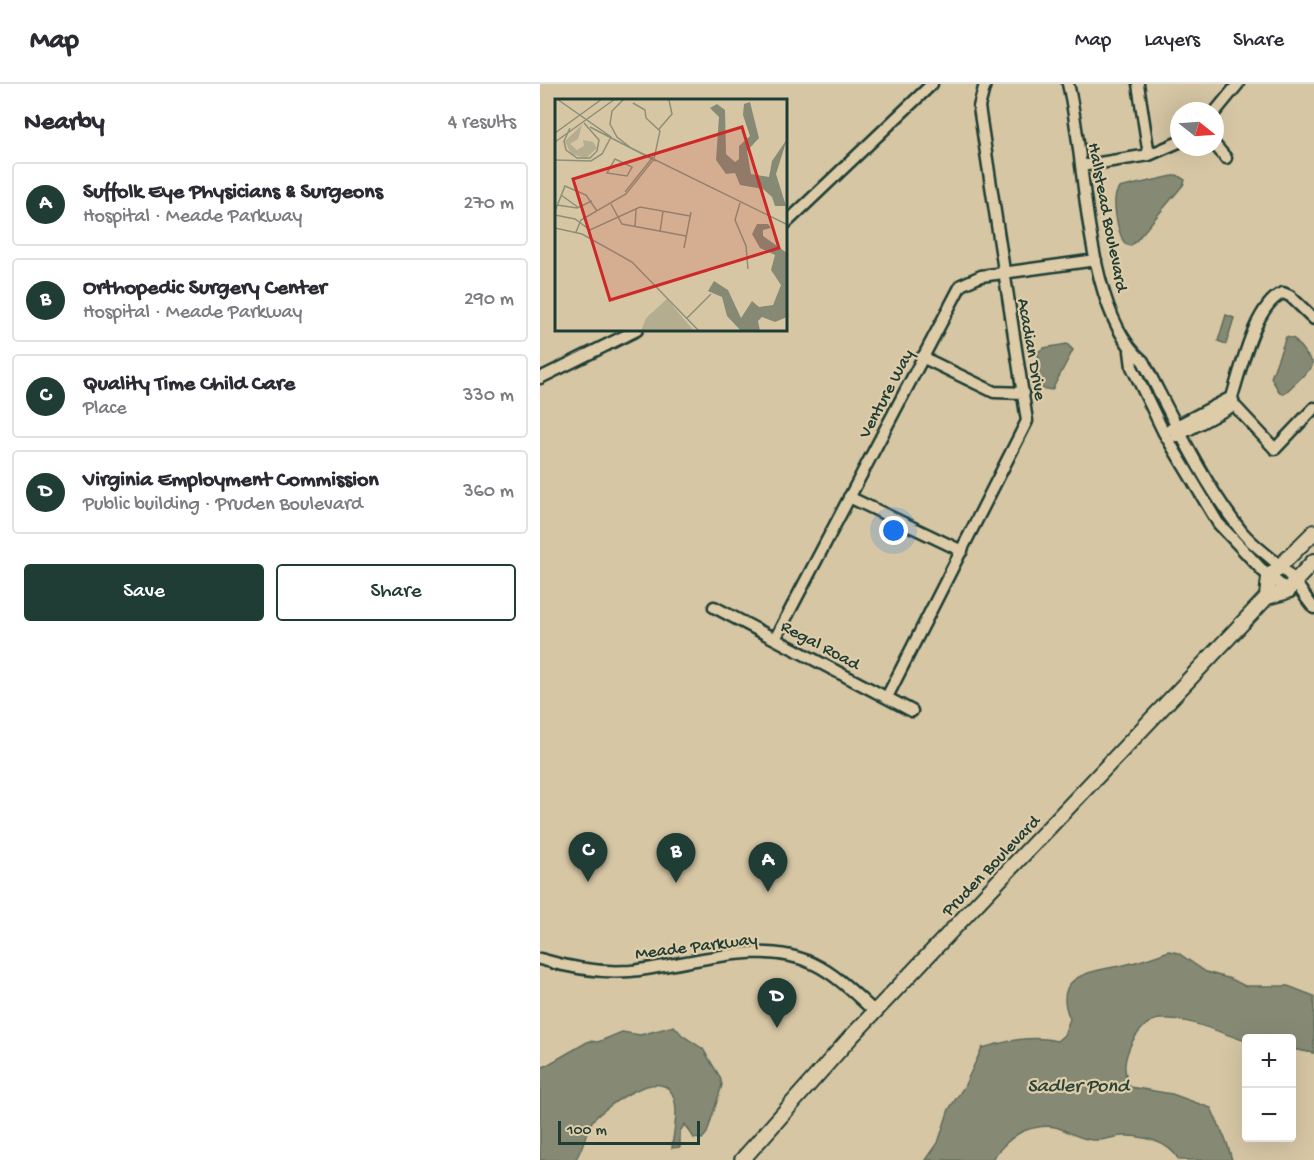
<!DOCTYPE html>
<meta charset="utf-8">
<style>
:root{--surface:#fff;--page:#f2f2f3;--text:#2b2b33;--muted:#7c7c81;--line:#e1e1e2;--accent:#1f3d34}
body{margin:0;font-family:"Gochi Hand",sans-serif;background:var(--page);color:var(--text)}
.controls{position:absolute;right:18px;bottom:18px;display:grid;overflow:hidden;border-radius:6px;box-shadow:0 6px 24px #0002}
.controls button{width:54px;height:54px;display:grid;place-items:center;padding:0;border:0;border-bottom:2px solid var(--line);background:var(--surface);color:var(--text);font:30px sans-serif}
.compass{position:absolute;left:630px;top:18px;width:54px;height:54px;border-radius:50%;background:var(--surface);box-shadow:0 6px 24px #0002;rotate:107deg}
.scale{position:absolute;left:18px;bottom:15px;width:142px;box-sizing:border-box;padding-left:6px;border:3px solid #1f3d34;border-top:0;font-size:16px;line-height:21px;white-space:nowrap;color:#1f3d34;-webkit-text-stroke:4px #decca9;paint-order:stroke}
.you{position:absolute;left:354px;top:447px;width:21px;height:21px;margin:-15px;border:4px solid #fff;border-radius:50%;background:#1a73e8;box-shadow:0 0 0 9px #1a73e833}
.badge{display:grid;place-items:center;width:39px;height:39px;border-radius:50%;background:var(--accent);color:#fff;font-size:20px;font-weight:700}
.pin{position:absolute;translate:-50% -50px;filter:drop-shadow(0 2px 3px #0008)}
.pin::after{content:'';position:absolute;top:32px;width:21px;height:18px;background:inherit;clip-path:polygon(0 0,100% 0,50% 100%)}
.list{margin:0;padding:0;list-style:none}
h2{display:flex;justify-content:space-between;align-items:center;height:78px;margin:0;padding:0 24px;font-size:26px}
h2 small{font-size:20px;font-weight:400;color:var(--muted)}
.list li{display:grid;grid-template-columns:39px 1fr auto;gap:18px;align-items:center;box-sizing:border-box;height:84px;margin:0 12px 12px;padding:0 12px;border:2px solid var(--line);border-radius:6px}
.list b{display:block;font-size:22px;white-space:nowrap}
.list p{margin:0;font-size:20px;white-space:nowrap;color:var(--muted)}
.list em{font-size:20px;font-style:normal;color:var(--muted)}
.actions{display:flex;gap:12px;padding:18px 24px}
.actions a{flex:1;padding:14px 0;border:2px solid var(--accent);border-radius:6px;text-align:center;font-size:21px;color:var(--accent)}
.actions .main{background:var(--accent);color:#fff}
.map{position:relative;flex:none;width:774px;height:1076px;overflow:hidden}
header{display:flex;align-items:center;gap:36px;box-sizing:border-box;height:84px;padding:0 30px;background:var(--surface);border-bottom:2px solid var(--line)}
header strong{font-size:28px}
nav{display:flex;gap:33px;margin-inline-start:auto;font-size:21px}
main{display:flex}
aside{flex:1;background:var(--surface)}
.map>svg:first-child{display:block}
</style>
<header>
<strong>Map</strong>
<nav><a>Map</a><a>Layers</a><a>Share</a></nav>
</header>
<main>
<aside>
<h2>Nearby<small>4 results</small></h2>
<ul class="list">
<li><span class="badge">A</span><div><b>Suffolk Eye Physicians &amp; Surgeons</b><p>Hospital · Meade Parkway</p></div><em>270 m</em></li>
<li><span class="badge">B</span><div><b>Orthopedic Surgery Center</b><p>Hospital · Meade Parkway</p></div><em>290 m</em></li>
<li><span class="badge">C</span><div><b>Quality Time Child Care</b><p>Place</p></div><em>330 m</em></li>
<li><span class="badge">D</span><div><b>Virginia Employment Commission</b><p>Public building · Pruden Boulevard</p></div><em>360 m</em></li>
</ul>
<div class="actions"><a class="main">Save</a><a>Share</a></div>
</aside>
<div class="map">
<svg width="774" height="1076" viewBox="0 0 774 1076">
<rect width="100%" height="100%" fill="#d6c6a4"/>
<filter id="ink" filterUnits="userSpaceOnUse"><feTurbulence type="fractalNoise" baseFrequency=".0167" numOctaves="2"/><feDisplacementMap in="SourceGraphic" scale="12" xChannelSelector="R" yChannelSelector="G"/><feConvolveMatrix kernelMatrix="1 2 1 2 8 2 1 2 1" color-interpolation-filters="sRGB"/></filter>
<g filter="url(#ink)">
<path fill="#868a74" stroke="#5d6b5a" stroke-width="1.5" d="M 637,91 L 645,96 L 643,101 L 596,157 L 590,162 L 585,160 C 578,149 570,115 579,104 Z
M 686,231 L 694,234 L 686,260 L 678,257 Z
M 746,253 L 754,255 L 773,279 L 771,284 L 744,310 L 740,309 L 731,294 Z
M 527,260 L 533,266 L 512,306 L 500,304 L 498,268 L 504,264 Z
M 629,867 L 638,869 L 666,888 L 691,895 L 705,902 L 748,902 L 774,912 L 774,969 L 752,965 L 752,954 L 706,954 L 706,957 C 680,949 648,933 620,935 C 607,936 598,948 592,958 C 584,975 582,986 590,1003 L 632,1010 L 671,1024 L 687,1059 L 692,1076 L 639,1076 C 629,1057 601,1051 581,1052 C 572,1053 562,1057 553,1056 C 526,1054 523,1034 486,1046 C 472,1051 460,1065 451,1076 L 386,1076 L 398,1059 L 409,1025 L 424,1003 L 442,964 C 468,957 490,951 517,957 L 524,951 L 530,935 C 509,887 558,888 588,880 C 602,877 616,872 629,867 Z
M 134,942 L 142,951 L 163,965 L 180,993 L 182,1001 L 167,1049 L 162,1055 L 154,1054 L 145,1040 L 140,1047 L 140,1063 L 132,1064 C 133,1049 139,1029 134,1014 C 124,979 67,1022 54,1035 C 46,1043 44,1065 35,1076 L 0,1076 L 0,985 L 49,957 L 58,958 L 82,948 L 100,951 Z"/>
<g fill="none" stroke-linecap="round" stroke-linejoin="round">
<defs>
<path id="minor" d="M 528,0 C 547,74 543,227 603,277 C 634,336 661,396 702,448 C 717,466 742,480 755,498 C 762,507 766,515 774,524
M 598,0 L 609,71
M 675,28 L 698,0
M 675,61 L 686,74
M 541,82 L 609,71 L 639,58
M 246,139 L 392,0
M 774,235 L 750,212 L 743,209 C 715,220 701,285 692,313 L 694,321 L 735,365 L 774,324
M 590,267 L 592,283 L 624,349 L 678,439 L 723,487 L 750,508
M 382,273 L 454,308 L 484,309
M 0,294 L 97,246
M 631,345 L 692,313
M 637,352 L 694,321
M 309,413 L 422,467
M 174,523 L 372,627
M 235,555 L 421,201 L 441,192 L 556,176
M 347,613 L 487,337 L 439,23 L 445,0
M 0,875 C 30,884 59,889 90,887 C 146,882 221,853 274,880 C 297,891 316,911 335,928"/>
<path id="major" d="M 727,513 L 729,493 L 774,448
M 202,1076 L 310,954 L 727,513 L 745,508 L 774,477"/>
</defs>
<use href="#minor" stroke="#1f3d34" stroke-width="15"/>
<use href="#major" stroke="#1f3d34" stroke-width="18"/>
<use href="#minor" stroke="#decca9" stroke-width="10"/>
<use href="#major" stroke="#decca9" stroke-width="14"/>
</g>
</g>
<g text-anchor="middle" stroke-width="4.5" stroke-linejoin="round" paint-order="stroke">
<g font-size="18" fill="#1f3d34" stroke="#decca9">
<text transform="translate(569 133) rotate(79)" y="6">Hallstead Boulevard</text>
<text transform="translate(493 265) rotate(80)" y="6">Acadian Drive</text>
<text transform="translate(345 309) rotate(-62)" y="6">Venture Way</text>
<text transform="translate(281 560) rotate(28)" y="6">Regal Road</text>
<text transform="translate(450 781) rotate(-46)" y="6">Pruden Boulevard</text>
<text transform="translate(156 861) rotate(-7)" y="6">Meade Parkway</text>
</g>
<g font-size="20" font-style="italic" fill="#29453a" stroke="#decca9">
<text x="538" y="1007">Sadler Pond</text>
</g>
</g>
<g transform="translate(15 15)">
<rect width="232" height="232" fill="#d6c6a4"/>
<path d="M 27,26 L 23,40 L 15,45 L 22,51 L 29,47 L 28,41 L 38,43 L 42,49 L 31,59 L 16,55 L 10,42 ZM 112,200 L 139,232 L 86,232 L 91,219 Z" fill="#b5ad90"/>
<path d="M 195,3 L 204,39 L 192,52 L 196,75 L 214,78 L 217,62 L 232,40 L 221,75 L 231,107 L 220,107 L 217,98 L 208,90 L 185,86 L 180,74 L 171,75 L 161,61 L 164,18 L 155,9 L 162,5 L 170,11 L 171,55 L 180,63 L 184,60 L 184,47 L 195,37 L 188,16 L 189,5 ZM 202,125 L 213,125 L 216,129 L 208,131 L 208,137 L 232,154 L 232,218 L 220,223 L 207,218 L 203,222 L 205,232 L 186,232 L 172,217 L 167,198 L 153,192 L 159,182 L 173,191 L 186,219 L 197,202 L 204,208 L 218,206 L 226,186 L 216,171 L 220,156 L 205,149 L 197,135 Z" fill="#868a74"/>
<path fill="none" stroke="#8d8f77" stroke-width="1.5" d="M 69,0 L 57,12 L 55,25 L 62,38 L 76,49M 35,28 L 101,62M 15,29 L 9,42 L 11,51 L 22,59 L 35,59 L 42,52 L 44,41 L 29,24M 104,30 L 117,15 L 114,1M 0,34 L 47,0M 0,43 L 60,0M 74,48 L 233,126M 60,60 L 77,68 L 72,77 L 52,74 ZM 0,61 L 36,62 L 47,55 L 56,38 L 2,0M 70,93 L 98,58M 6,96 L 24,109M 185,104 L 180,121 L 191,147 L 193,170M 56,105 L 67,125 L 131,137M 2,106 L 22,109 L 37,102M 0,112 L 10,87 L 31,96 L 42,112M 0,116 L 20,120 L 35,131 L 85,108 L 135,117M 80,128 L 81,110M 0,129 L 27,135 L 77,163 L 144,232M 21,133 L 26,121 L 71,95 L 99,60 L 105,32 L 91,19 L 90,11 L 78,4M 105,133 L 108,112M 129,149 L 136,113M 132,219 L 156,195"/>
<path fill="#cd2929" fill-opacity="0.15" stroke="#cd2929" stroke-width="3" d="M 187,28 L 224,149 L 55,201 L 18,80 Z"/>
<rect width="232" height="232" fill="none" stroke="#1f3d34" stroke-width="3"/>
</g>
</svg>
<div class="controls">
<button>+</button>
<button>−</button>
</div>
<svg class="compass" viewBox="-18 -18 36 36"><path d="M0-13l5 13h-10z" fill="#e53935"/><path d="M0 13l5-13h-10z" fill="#7c7c81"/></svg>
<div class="scale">100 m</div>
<div class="you"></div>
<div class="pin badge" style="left:228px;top:808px">A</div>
<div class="pin badge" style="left:136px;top:799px">B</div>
<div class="pin badge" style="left:48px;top:798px">C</div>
<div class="pin badge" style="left:237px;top:944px">D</div>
</div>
</main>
